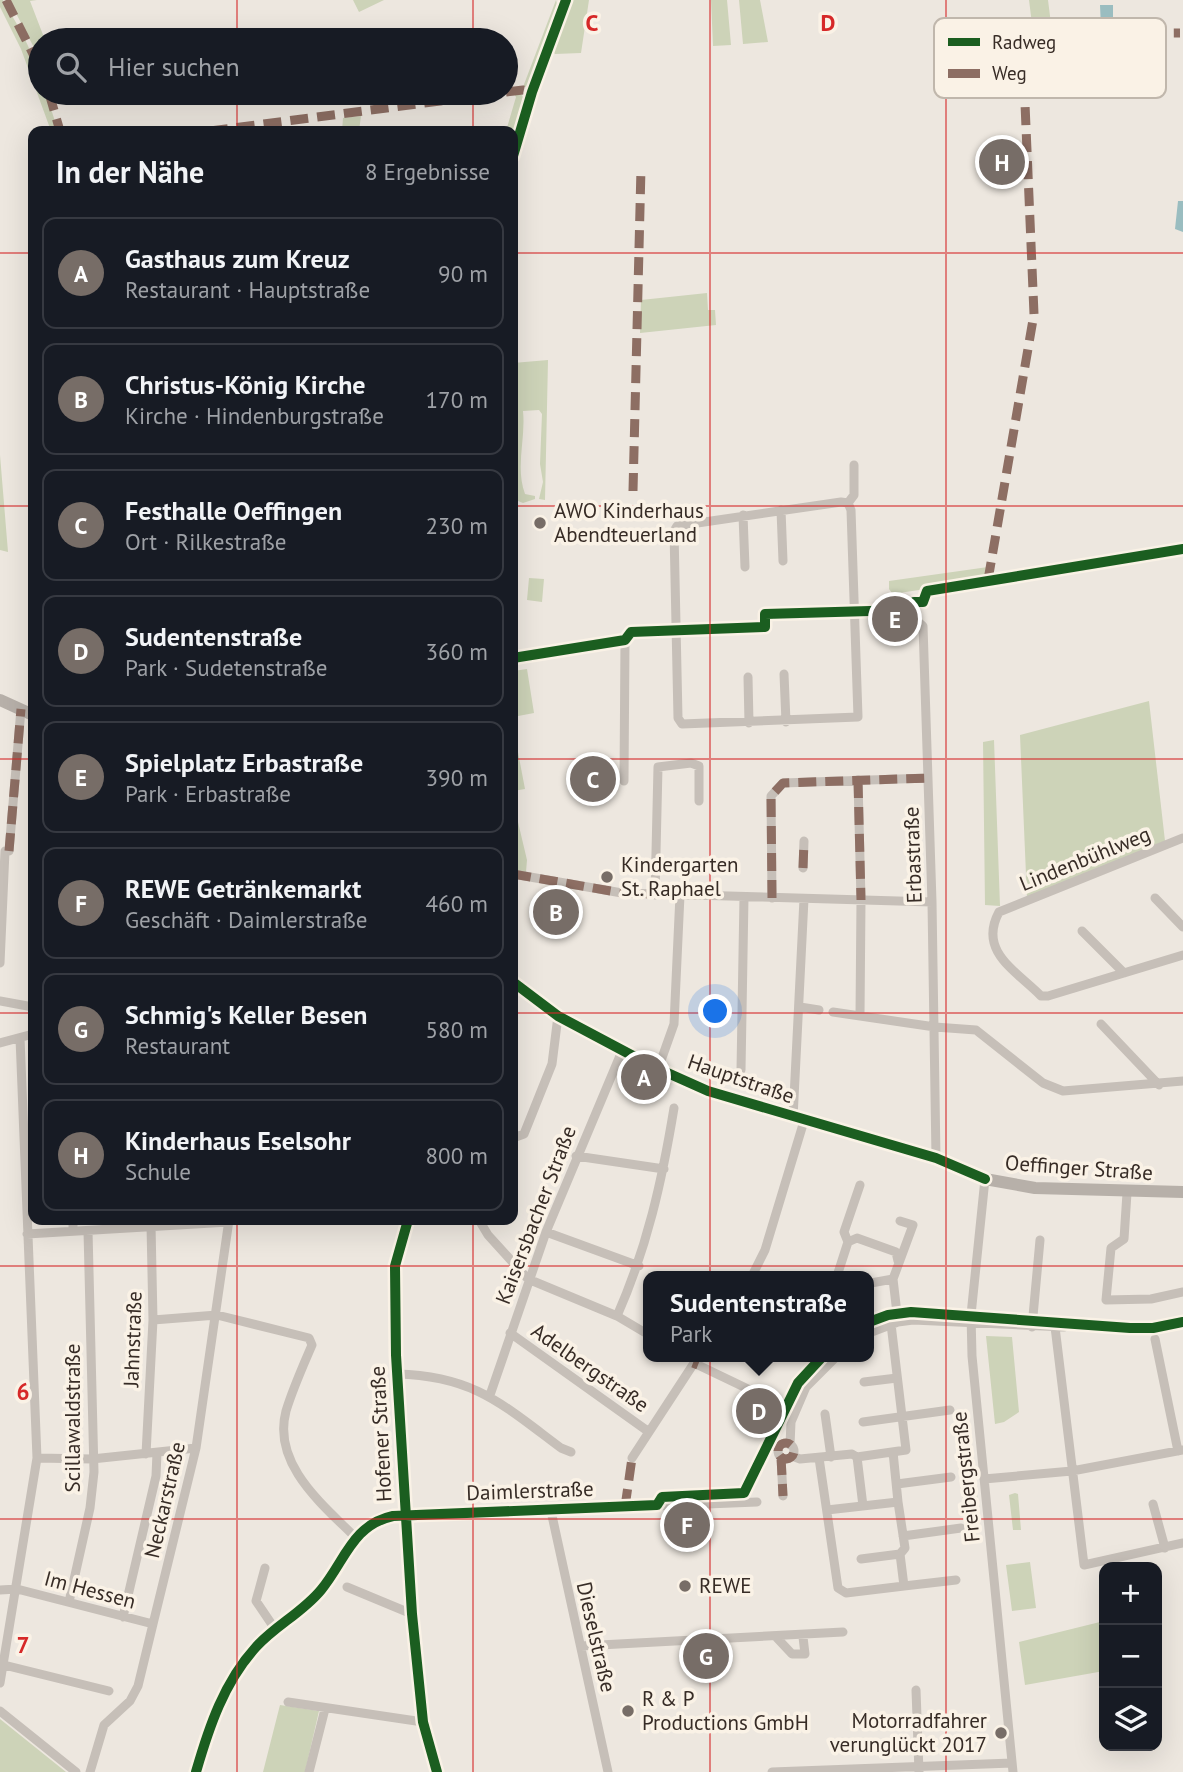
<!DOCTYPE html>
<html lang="de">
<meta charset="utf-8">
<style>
:root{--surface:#171b24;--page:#242831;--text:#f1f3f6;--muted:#9ea1a6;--line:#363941;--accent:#776d67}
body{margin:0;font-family:"PT Sans",sans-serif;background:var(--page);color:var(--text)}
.controls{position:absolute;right:21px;bottom:21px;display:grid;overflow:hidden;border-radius:14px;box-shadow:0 7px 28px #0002}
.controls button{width:63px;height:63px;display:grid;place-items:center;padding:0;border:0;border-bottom:2px solid var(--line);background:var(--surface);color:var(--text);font:35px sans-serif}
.you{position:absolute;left:716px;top:1012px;width:24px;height:24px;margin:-18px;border:5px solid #fff;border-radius:50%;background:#1a73e8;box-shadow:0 0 0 10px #1a73e833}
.badge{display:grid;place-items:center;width:46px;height:46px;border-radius:50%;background:var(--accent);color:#fff;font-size:23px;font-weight:700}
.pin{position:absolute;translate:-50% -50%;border:4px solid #fff;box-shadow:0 2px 7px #0006}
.popup{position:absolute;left:643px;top:1271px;width:231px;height:91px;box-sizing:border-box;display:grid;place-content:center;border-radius:14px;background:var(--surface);filter:drop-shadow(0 2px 5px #0005);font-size:23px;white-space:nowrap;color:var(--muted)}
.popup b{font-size:26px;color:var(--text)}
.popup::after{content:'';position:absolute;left:50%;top:100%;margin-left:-14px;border:14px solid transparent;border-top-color:var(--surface)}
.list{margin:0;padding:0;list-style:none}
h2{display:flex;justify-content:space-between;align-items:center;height:91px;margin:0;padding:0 28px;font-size:30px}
h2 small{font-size:23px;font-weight:400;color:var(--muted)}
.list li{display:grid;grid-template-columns:46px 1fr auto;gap:21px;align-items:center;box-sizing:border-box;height:112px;margin:0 14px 14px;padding:0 14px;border:2px solid var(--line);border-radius:14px}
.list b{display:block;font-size:26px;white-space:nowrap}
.list p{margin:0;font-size:23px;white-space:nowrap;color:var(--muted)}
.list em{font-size:23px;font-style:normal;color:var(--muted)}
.icon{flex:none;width:38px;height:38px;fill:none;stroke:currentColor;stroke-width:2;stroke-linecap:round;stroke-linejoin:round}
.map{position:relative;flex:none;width:1183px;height:1772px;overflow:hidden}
.search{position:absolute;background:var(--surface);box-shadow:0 7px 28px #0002;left:28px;top:28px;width:490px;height:77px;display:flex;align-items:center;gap:18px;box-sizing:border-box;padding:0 24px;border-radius:38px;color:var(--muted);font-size:26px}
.panel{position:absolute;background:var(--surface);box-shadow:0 7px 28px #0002;left:28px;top:126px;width:490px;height:1099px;border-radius:14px}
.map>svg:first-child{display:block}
</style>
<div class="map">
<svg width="1183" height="1772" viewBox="0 0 1183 1772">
<rect width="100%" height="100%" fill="#ede7df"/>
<path fill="#cdd3b8" d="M 0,0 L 3,0 C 19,28 40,60 40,93 L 46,93 L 58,131 L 51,131 L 21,49 L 0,7 Z
M 9,0 L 37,0 L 30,1 L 45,40 L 40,40 L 40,59 Z
M 353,0 L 384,0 L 359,12 Z
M 556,0 L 558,9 L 531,86 L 523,87 Z
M 568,0 L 589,0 L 581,53 L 555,54 L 550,48 Z
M 711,0 L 727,0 L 731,45 L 713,46 Z
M 739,0 L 760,0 L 768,42 L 743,44 Z
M 1029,0 L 1048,0 L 1052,32 L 1033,32 Z
M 514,94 L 521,94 L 526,102 L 513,146 L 513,131 L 506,131 L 516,97 Z
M 361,116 L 359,131 L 342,131 L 343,118 Z
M 707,293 L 708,310 L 715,310 L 716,325 L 640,333 L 641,300 Z
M 548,360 L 545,500 L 539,499 L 543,482 L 540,464 L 542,414 L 539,410 L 523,411 C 526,438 515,467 525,494 L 535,496 L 535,499 L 523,503 L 513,499 L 513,363 Z
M 0,455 L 8,552 L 0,550 Z
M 988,567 L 985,577 L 979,581 L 899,593 L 892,593 L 889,589 L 889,581 Z
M 529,578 L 544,579 L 542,602 L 527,600 Z
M 527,669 L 534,713 L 513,717 L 513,671 Z
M 1149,701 L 1165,841 L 1027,898 L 1020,735 Z
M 513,726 L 525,789 L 513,791 Z
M 994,740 L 1000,906 L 985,905 L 983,742 Z
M 513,801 L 527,860 L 526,872 L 517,871 L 513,851 Z
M 986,1336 L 1012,1337 L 1019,1412 L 1004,1422 L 995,1424 Z
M 745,1393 L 782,1410 L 773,1428 L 736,1411 Z
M 971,1479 L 976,1485 L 980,1520 L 966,1521 L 961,1485 Z
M 1015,1493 L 1018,1494 L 1021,1530 L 1013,1530 L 1009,1495 Z
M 1030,1562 L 1036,1608 L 1012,1611 L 1006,1565 Z
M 1104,1621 L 1104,1671 L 1025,1685 L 1019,1642 Z
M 280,1705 L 319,1711 L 305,1772 L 263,1772 Z
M 0,1719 L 66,1772 L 0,1772 Z"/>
<path fill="#9abdc0" d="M 1100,5 L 1113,5 L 1113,27 L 1101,28 Z
M 1178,201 L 1183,201 L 1183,232 L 1175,229 Z"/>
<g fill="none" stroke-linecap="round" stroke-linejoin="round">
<path stroke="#c6bfb8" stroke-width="9" d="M 841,502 L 848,503 L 851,510 L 858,717 L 682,724 L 678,718 L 674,531 L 677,526 Z
M 848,503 L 854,495 L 854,465
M 781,510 L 783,561
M 743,515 L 745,567
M 513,658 L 625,640 L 631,632 L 765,627 L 765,614 L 905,610 L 923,626 L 932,902 L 936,1158
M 784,674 L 786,722
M 748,677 L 749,723
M 858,780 L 861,900 L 860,1015
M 624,781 L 625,640
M 1183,838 L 999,912 C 978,951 1015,970 1041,996 L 1048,996 L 1183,955
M 9,851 L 21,709
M 803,868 L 804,841
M 513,874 L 622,893 L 932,902
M 655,895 L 658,767 L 691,763 L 699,766 L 699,801
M 772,898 L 771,796 L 783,783 L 928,778
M 1155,898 L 1183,927
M 1082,931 L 1124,973
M 0,963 L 5,851
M 0,1001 L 33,1007
M 800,1007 L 819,1010
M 833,1012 L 935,1027 L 976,1030 L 1043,1083 L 1063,1091 L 1183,1081
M 1101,1024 L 1159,1085
M 0,1043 L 33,1034
M 658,1069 L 674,1024 L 680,895
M 741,1070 L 744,897
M 793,1118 L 804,899
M 513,1138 L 524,1134 L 552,1064 L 558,1016
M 576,1156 L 664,1169
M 985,1179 L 971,1315 L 972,1356 L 1013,1772
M 1127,1193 L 1124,1239 L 1111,1248 L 1106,1300 L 1151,1299 L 1183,1292
M 73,1220 L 73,1231
M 408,1220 L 395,1266 L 396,1355 L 412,1614 L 423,1722 L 437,1772
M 479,1220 L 488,1235 L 528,1279 L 617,1316 L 649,1335
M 546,1232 L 639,1266
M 27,1234 L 229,1222
M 848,1242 L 857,1238 L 896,1252 L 898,1261
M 752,1276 L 765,1250 L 804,1121
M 837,1276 L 848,1242 L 844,1232 L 860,1185
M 871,1283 L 893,1279
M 617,1316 C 647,1248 662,1181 674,1108
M 153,1320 L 217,1315 L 309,1338 L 312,1345 C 303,1366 293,1388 286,1411 C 272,1464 322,1504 355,1537
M 898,1322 L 893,1279 L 913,1225 L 900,1221
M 1032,1327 L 1040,1240
M 1055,1327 L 1084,1565 L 1183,1543
M 510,1333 L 649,1432
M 869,1333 L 898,1322 L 913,1320 L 1064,1327 L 1068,1323
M 1155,1339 L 1178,1451
M 698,1365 L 794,1411
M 397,1374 C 474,1376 502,1404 561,1448 L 571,1452
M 864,1382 L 897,1378
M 490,1395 L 546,1232 L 622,1051
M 825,1414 L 831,1457
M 863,1422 L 950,1410
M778 1451a8 8 0 1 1 16 0a8 8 0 1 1-16 0Z
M 790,1445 L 791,1422 L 806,1387 L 836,1357
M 146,1454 L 153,1320 L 151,1225
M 792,1456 L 800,1459 L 852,1454 L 857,1457 L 906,1450 L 891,1324
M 781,1457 L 783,1496
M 857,1457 L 863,1506
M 37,1458 L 92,1459 L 196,1448
M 632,1458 L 698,1357
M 819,1458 L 838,1588 L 846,1593 L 904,1586 L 900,1554 L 905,1548 L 898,1502
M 984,1479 L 1072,1471 L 1183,1450
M 897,1484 L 951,1477
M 1153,1504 L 1165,1548
M 827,1510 L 898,1502 L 893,1452
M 551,1511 L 608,1772
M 903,1536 L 961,1528
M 861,1559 L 900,1554
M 265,1568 L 256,1601 L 275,1629
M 904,1586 L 956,1580
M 347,1587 L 412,1614
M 0,1590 L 17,1589 L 153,1624
M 69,1602 L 90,1508 L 94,1472 L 88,1231
M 123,1617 L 156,1476 L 157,1453
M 777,1638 L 792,1654 L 805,1654 L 803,1637
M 581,1646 L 843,1632
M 4,1665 L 109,1691
M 0,1683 L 37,1458 L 20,1038
M 916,1690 L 919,1772
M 288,1702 L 423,1722
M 0,1711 L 76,1772
M 90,1772 L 104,1725 L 130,1701 L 138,1686 L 153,1624 L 196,1448 L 229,1220
M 196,1772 C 209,1727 224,1681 256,1646 C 276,1625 303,1613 321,1590 C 350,1555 352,1519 405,1516 L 757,1502
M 309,1772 L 325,1709
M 772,1772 L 1012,1763"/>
<path stroke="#b7b0a9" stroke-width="12" d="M 0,700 L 33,715
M 513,982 L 558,1016 L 652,1066 L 708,1091 L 936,1158 L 985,1179 L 1035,1188 L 1183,1192"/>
<path stroke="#8d6e63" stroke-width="9" stroke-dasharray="18 9" stroke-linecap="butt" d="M 6,0 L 40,68
M 506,92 L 523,90 L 532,92
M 49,93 L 60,131
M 210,131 L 501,93
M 633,491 L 641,168
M 988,580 L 1034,314 L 1022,34 L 1180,33
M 858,780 L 861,900
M 9,851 L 21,709
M 803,868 L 804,841
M 513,874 L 622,893 L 651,894
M 772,898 L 771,796 L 783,783 L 928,778
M 693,1363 L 698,1365
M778 1451a8 8 0 1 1 16 0a8 8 0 1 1-16 0Z
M 781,1457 L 783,1496
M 625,1507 L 632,1458"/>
<defs>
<path id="cycleway" d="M 513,156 L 532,92 L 566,0
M 513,658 L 625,640 L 631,632 L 765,627 L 765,614 L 905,610 L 914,602 L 923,602 L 927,591 L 1183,549
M 513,982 L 558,1016 L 652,1066 L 708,1091 L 936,1158 L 985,1179
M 408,1220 L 395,1266 L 396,1355 L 412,1614 L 423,1722 L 437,1772
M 869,1322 L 888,1315 L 911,1312 L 1130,1328 L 1153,1328 L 1183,1322
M 196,1772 C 209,1727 224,1682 256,1647 C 276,1625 302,1613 321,1590 C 345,1561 352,1525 393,1516 L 657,1505 L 662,1497 L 744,1493 L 798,1383 L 822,1357"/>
</defs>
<use href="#cycleway" stroke="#faf2e6" stroke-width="15"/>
<use href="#cycleway" stroke="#1b5e20" stroke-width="10"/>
</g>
<path fill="none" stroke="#d62828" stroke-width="2" stroke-opacity="0.55" d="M 237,0 L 237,40M 473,0 L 473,40M 710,0 L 710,1772M 946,0 L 946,1772M 237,93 L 237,131M 473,93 L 473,131M 0,253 L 33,253M 513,253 L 1183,253M 0,506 L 33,506M 513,506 L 1183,506M 0,759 L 33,759M 513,759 L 1183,759M 0,1013 L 33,1013M 513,1013 L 1183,1013M 237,1220 L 237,1772M 473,1220 L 473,1772M 0,1266 L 1183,1266M 0,1519 L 1183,1519"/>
<g fill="#776d67" stroke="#faf2e6" stroke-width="2.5">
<circle cx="540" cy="523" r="7"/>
<circle cx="607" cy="877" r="7"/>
<circle cx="685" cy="1586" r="7"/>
<circle cx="628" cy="1711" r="7"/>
<circle cx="1001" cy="1733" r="7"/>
</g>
<g text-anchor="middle" stroke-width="7" stroke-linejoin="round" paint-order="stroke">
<g font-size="21" fill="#372c26" stroke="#faf2e6" text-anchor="start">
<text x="554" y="518">AWO Kinderhaus<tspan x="554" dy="24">Abendteuerland</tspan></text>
<text x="621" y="872">Kindergarten<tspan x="621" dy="24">St. Raphael</tspan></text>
<text x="699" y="1593">REWE</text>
<text x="642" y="1706">R &amp; P<tspan x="642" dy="24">Productions GmbH</tspan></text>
<text x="987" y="1728" text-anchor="end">Motorradfahrer<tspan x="987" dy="24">verunglückt 2017</tspan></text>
</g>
<g font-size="21" fill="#372c26" stroke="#faf2e6">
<text transform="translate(913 855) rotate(-92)" y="7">Erbastraße</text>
<text transform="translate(1085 859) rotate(-22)" y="7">Lindenbühlweg</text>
<text transform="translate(741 1079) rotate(19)" y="7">Hauptstraße</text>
<text transform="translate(1079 1168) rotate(4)" y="7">Oeffinger Straße</text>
<text transform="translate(536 1215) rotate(-69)" y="7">Kaisersbacher Straße</text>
<text transform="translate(133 1339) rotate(-88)" y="7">Jahnstraße</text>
<text transform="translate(590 1368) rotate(35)" y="7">Adelbergstraße</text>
<text transform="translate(73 1418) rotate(-90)" y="7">Scillawaldstraße</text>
<text transform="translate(381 1434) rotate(-93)" y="7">Hofener Straße</text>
<text transform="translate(966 1477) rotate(-96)" y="7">Freibergstraße</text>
<text transform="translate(530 1491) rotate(-2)" y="7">Daimlerstraße</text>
<text transform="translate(165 1500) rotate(-77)" y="7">Neckarstraße</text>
<text transform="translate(90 1590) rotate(15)" y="7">Im Hessen</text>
<text transform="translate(596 1637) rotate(77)" y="7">Dieselstraße</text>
</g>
</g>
<rect x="934" y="18" width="232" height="80" rx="10" fill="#faf2e6" stroke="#c0b7ac" stroke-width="2"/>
<rect x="948" y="38" width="32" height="8" fill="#1b5e20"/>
<rect x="948" y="69" width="32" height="9" fill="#8d6e63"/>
<g font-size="19" fill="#372c26">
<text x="992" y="49">Radweg</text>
<text x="992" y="80">Weg</text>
</g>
<g font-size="23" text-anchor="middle" font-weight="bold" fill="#d62828" stroke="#faf2e6" stroke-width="7" stroke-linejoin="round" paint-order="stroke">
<text x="592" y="31">C</text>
<text x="828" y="31">D</text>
<text x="23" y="1400">6</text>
<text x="23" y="1653">7</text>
</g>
</svg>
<div class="controls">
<button>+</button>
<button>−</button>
<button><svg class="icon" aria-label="layers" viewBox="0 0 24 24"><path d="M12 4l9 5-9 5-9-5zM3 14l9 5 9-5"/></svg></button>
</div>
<div class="you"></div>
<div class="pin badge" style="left:644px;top:1077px">A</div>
<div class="pin badge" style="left:556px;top:912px">B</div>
<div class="pin badge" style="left:593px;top:779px">C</div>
<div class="pin badge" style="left:759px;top:1411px">D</div>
<div class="popup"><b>Sudentenstraße</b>Park</div>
<div class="pin badge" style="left:895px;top:619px">E</div>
<div class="pin badge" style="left:687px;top:1525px">F</div>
<div class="pin badge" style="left:706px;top:1656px">G</div>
<div class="pin badge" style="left:1002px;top:162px">H</div>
<div class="search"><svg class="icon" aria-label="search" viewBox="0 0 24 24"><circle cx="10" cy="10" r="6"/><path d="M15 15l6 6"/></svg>Hier suchen</div>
<section class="panel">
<h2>In der Nähe<small>8 Ergebnisse</small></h2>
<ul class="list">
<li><span class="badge">A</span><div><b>Gasthaus zum Kreuz</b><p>Restaurant · Hauptstraße</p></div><em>90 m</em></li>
<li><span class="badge">B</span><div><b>Christus-König Kirche</b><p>Kirche · Hindenburgstraße</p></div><em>170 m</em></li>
<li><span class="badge">C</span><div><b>Festhalle Oeffingen</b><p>Ort · Rilkestraße</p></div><em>230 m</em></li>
<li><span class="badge">D</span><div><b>Sudentenstraße</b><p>Park · Sudetenstraße</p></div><em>360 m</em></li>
<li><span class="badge">E</span><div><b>Spielplatz Erbastraße</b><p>Park · Erbastraße</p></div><em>390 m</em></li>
<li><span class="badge">F</span><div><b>REWE Getränkemarkt</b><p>Geschäft · Daimlerstraße</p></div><em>460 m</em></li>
<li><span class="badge">G</span><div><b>Schmig's Keller Besen</b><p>Restaurant</p></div><em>580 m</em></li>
<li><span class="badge">H</span><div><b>Kinderhaus Eselsohr</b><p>Schule</p></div><em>800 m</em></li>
</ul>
</section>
</div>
